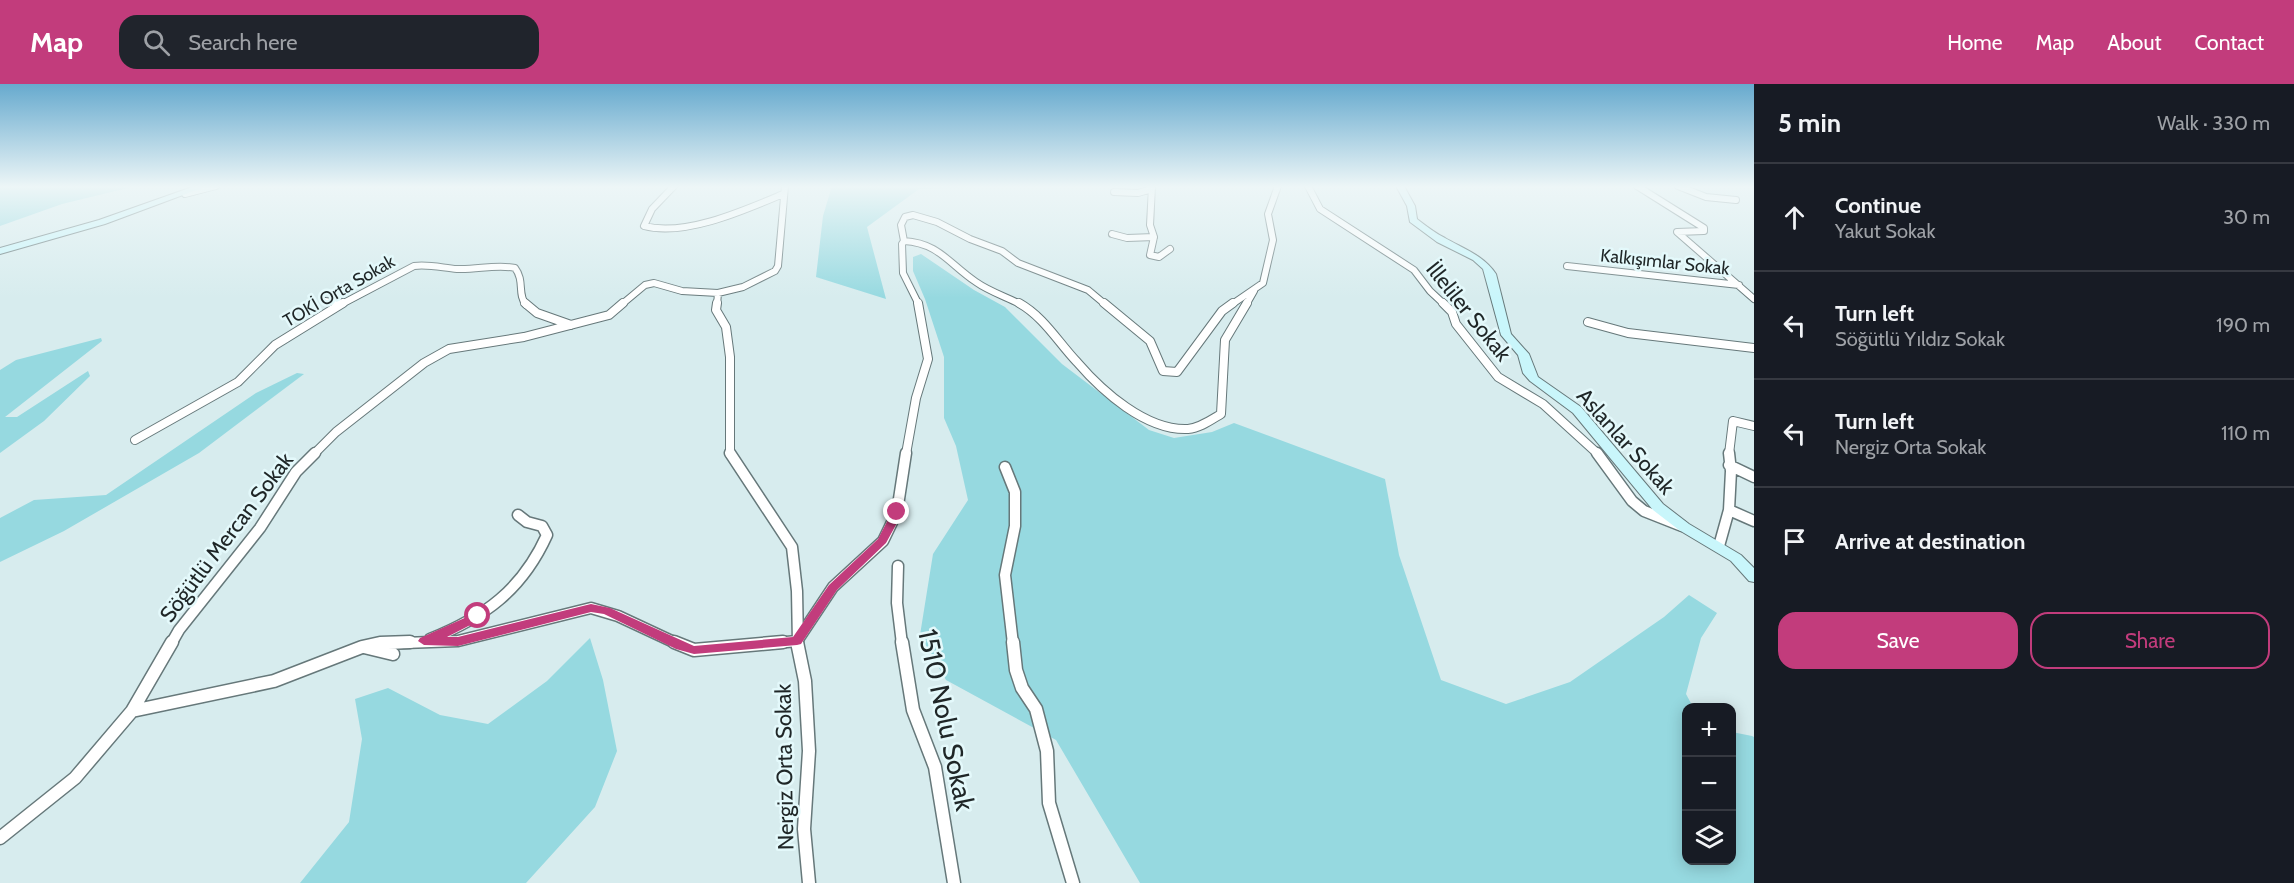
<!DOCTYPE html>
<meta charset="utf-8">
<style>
:root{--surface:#171b24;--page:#20242c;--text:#f1f3f6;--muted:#9ea1a6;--line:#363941;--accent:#c23c7c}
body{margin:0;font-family:Cabin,sans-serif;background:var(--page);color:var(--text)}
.controls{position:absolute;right:18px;bottom:18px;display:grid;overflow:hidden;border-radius:12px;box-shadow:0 3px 15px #0003}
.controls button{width:54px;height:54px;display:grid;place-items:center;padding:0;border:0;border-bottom:2px solid var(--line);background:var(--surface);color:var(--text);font:30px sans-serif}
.stop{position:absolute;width:18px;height:18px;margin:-14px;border:4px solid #c23c7c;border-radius:50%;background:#fff}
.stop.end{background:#c23c7c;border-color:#fff;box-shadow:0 2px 6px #0008}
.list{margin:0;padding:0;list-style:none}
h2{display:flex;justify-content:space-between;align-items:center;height:78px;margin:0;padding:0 24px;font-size:26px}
h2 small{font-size:20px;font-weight:400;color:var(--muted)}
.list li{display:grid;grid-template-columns:39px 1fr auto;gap:18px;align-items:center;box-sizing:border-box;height:108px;padding:0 24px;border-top:2px solid var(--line)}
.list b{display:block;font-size:22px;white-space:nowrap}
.list p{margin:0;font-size:20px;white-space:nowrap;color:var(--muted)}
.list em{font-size:20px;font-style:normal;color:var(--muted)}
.actions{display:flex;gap:12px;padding:18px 24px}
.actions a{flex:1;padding:14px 0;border:2px solid var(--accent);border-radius:18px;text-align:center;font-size:21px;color:var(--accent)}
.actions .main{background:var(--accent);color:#fff}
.icon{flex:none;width:33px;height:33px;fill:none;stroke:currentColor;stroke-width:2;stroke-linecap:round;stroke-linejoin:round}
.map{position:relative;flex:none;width:1754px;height:799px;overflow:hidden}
header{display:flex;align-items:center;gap:36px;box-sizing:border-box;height:84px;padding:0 30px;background:var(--accent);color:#fff}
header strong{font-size:28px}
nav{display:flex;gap:33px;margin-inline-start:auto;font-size:21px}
.search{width:420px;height:54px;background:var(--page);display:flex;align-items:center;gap:15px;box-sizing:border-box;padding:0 21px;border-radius:18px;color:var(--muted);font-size:22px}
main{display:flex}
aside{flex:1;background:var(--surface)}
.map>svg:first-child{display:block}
</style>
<header>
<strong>Map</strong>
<div class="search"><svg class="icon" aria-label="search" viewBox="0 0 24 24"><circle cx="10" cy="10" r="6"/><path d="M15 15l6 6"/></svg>Search here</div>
<nav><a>Home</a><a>Map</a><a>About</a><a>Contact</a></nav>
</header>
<main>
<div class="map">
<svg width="1754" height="799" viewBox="0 0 1754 799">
<rect width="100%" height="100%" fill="#d7ecee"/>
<path fill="#96d9e0" d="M 0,102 L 136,102 L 62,120 L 0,142 Z
M 832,102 L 1026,102 L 919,105 L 867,143 L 886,215 L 816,193 L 823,132 Z
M 921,170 L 974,206 L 1005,223 L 1062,280 L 1149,346 L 1174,354 L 1212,348 L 1234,339 L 1385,395 L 1399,471 L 1441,596 L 1506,620 L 1570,598 L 1664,533 L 1689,511 L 1717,529 L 1701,554 L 1686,610 L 1693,623 L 1686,624 L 1686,776 L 1732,776 L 1732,648 L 1752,652 L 1754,653 L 1754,799 L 1140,799 L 1056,656 L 946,596 L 920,551 L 933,470 L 968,416 L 956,362 L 944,334 L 944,273 L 925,215 L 913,187 L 913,173 Z
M 101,254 L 102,257 L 5,333 L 17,333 L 88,287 L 90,292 L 44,337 L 0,369 L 0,286 L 16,276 Z
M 297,289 L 304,290 L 199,369 L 64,447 L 0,478 L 0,434 L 34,416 L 106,411 L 256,309 Z
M 590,554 L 603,596 L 617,667 L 595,723 L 526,799 L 300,799 L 349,738 L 362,655 L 355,615 L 388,604 L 440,631 L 488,640 L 547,597 Z"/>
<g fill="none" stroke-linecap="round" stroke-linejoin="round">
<defs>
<path id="street-far3" d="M 674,102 L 652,125 L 644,142 C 685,153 745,126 783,110
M 1152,102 L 1150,141 L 1154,153 L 1150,171 L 1159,173 L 1170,165
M 1308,102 L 1320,125 L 1414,186 L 1430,207 L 1445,221
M 1637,102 L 1704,144 L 1704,147
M 1678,102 L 1706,113 L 1736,116
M 1114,108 L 1138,109 L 1152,105
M 185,110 L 216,102
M 1704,147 L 1677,148 L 1754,215
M 1112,150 L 1127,154 L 1154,153
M 904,157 L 901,141 L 905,133 L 913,131 L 937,138 L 970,155 L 1002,167 L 1018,179 L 1088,206 L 1106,221
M 1567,182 L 1739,201
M 325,217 L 342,219
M 340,221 L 414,182 C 429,180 443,184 457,185 C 477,186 496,180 515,184 C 525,197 517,210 526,221
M 621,221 L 645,201 L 654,199 L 682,207 L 718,209 L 743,203 L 775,187 L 778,182 L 785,102
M 717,221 L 718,209
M 919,221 L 903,189 L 902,160 L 904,157 C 939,159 949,180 976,198 C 990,208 1007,213 1022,221
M 1231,221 L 1263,199 L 1273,156 L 1268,130 L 1278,102
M 1246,221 L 1254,207"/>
<path id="street-far2" d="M 525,219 L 537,229 L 571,241
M 717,219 L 716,226 L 726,243 L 730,273 L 730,370
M 1019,219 C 1044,233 1058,258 1077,278 C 1102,307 1146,347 1188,345 C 1200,344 1211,336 1221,330 L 1225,256 L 1247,219
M 1104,219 L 1150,257 L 1163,287 L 1177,288 L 1222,227 L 1233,219
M 1443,219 L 1452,228 L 1456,240 L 1498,293 L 1543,320 L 1598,370
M 1588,238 L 1628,249 L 1754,264
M 135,356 L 238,298 L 275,261 L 343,219
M 314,370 L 336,348 L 424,279 L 449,265 L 524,253 L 609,231 L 623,219
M 906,370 L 916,314 L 928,275 L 918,219
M 1729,370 L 1733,337 L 1754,342"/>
<path id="street-far1" d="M 730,369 L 792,463 L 797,507 L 798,560
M 1597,369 L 1632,417 L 1644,427 L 1682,442
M 1729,381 L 1754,393
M 1005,383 L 1015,408 L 1015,442 L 1005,491 L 1013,560
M 1729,426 L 1754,437
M 1719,462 L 1729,426 L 1731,387 L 1729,369
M 898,482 L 897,519 L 902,560
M 430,555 C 485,533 522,506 547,451 L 542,442 L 527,438 L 518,431
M 797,557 L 833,503 L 883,457 L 897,428 L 906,369
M 171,560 L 179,546 L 260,444 L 296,388 L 315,369
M 377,560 L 458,557 L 591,524 L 618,532 L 678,560
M 766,560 L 797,557"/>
<path id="street" d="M 674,558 L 694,566 L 783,558
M 797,558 L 805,597 L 809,667 L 804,745 L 809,799
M 902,558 L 913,626 L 935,683 L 954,799
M 1013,558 L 1016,586 L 1022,604 L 1036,625 L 1047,667 L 1049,719 L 1073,799
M 364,563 L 393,570
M 132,627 L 274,597 L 362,563 L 380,559 L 410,558
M 0,754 L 75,694 L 132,627 L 172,558"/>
<path id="secondary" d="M 195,102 L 207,102 L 105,140 L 0,170 L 0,164 L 99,136 Z
M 1396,102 L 1404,102 L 1415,122 L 1417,135 C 1426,142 1435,149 1445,154 C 1464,165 1483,171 1496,190 L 1511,250 L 1529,270 L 1538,293 L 1581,323 L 1663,420 L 1689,440 L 1741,471 L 1754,484 L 1754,498 L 1749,497 L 1731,477 L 1679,446 L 1653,426 L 1573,329 L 1530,297 L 1523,289 L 1518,271 L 1501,251 L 1483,185 L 1473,176 L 1437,158 L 1410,138 L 1407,122 Z"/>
</defs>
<use href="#street-far3" stroke="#66787a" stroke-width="8"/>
<use href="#street-far2" stroke="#66787a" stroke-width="10"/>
<use href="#street-far1" stroke="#66787a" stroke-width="13"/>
<use href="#street" stroke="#66787a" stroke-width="15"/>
<use href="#secondary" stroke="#66787a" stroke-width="2"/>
<use href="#street-far3" stroke="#fff" stroke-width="6"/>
<use href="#street-far2" stroke="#fff" stroke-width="8"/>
<use href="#street-far1" stroke="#fff" stroke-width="10"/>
<use href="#street" stroke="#fff" stroke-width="12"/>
<use href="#secondary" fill="#c9f6fb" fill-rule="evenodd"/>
</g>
<linearGradient id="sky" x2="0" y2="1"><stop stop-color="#67aace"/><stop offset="0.48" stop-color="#edf6f7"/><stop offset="1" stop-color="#edf6f7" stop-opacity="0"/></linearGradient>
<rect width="1754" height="214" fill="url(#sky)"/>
<path fill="#c23c7c" d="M 897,424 L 903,428 L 886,459 L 837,506 L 801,560 L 797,561 L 694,570 L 676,565 L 604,530 L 591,528 L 458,562 L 424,561 L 418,557 L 420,554 L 478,528 L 484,532 L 482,535 L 447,553 L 458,553 L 591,520 L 610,524 L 694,562 L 793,553 L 829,501 L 878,455 L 892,428 Z"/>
<g text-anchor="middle" stroke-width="5" stroke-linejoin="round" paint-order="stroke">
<g font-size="18" fill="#1f2627" stroke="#e4f9fb">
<text transform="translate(1665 178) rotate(6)" y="6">Kalkışımlar Sokak</text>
<text transform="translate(339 207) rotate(-30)" y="6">TOKİ Orta Sokak</text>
</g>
<g font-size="22" fill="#1f2627" stroke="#e4f9fb">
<text transform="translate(1469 227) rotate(51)" y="8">İlleliler Sokak</text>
<text transform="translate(1626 357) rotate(48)" y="8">Aslanlar Sokak</text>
<text transform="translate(226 453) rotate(-53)" y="8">Söğütlü Mercan Sokak</text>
<text transform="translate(784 683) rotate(-91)" y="8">Nergiz Orta Sokak</text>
</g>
<g font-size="27" fill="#1f2627" stroke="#e4f9fb">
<text transform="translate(946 636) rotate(78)" y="9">1510 Nolu Sokak</text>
</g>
</g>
</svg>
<div class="controls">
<button>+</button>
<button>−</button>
<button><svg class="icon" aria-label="layers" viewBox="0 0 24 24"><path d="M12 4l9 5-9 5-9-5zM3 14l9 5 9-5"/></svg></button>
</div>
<div class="stop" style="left:478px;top:532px"></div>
<div class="stop end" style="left:897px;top:428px"></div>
</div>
<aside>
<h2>5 min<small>Walk · 330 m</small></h2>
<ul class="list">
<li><svg class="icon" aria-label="ahead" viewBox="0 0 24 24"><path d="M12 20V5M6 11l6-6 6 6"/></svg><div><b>Continue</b><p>Yakut Sokak</p></div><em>30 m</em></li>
<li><svg class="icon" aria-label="left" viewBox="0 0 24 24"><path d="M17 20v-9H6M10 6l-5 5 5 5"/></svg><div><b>Turn left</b><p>Söğütlü Yıldız Sokak</p></div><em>190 m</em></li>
<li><svg class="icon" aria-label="left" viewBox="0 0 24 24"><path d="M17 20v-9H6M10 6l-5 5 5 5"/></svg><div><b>Turn left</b><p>Nergiz Orta Sokak</p></div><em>110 m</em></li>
<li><svg class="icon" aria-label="arrive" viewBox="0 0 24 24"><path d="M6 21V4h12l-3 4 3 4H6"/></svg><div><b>Arrive at destination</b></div></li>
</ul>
<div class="actions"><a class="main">Save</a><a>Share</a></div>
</aside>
</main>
